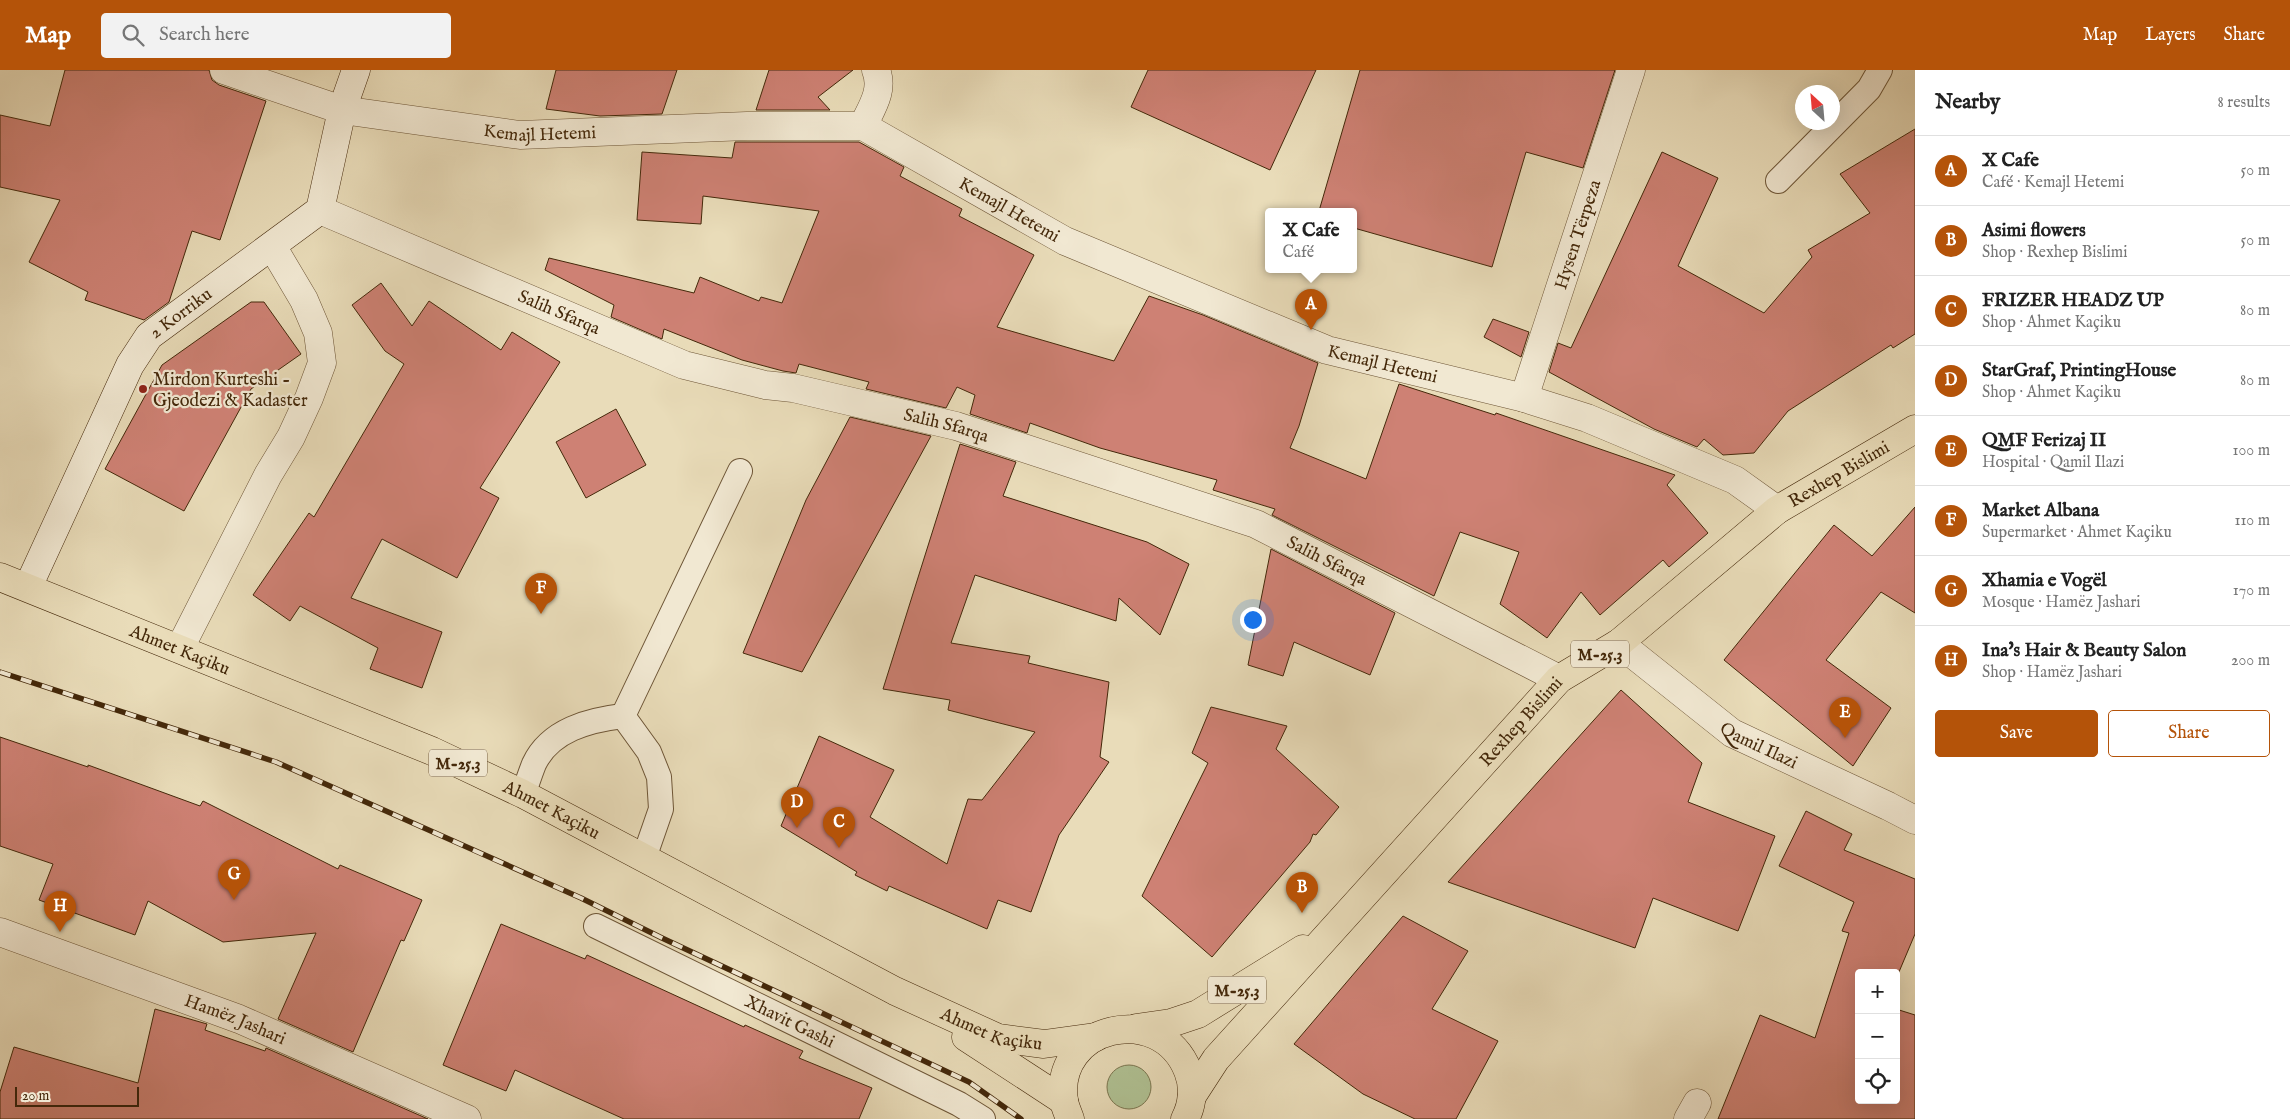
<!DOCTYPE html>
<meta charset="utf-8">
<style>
:root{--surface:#fff;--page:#f2f2f2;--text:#222;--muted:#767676;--line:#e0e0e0;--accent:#b45309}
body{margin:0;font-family:"IM FELL English",serif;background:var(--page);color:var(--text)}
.controls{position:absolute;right:15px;bottom:15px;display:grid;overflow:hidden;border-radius:5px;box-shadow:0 5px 20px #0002}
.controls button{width:45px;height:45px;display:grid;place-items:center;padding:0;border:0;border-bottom:1px solid var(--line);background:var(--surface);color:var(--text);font:25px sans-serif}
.compass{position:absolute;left:1795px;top:15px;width:45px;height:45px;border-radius:50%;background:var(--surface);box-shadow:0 5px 20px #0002;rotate:334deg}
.scale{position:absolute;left:15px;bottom:12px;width:124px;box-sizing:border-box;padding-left:5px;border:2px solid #44280a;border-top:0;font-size:14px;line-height:18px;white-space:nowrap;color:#44280a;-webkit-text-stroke:4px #f1e8d2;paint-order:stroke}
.you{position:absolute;left:1252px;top:549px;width:18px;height:18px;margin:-12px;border:4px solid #fff;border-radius:50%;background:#1a73e8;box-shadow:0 0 0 8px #1a73e833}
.badge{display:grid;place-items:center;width:32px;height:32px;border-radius:50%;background:var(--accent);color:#fff;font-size:16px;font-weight:700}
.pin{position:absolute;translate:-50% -41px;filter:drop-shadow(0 1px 2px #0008)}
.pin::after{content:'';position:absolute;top:26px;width:18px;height:15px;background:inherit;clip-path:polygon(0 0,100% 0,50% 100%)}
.popup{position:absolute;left:1265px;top:138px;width:92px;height:65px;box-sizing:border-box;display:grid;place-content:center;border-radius:5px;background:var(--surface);filter:drop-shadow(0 1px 4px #0005);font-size:16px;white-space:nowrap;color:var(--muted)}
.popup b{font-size:19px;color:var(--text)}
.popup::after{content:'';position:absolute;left:50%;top:100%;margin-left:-10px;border:10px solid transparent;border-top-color:var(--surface)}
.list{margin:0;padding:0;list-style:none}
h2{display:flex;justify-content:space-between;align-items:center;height:65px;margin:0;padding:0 20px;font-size:21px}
h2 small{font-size:16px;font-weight:400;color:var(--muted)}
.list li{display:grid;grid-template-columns:32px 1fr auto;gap:15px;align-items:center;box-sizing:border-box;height:70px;padding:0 20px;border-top:1px solid var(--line)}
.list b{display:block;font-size:19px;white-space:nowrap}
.list p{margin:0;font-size:16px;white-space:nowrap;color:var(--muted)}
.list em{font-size:16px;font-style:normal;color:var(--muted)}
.actions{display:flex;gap:10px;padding:15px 20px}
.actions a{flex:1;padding:11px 0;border:1px solid var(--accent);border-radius:5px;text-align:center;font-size:18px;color:var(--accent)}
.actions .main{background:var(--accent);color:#fff}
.icon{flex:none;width:28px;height:28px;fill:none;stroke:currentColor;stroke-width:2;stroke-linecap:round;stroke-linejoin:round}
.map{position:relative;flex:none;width:1915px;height:1049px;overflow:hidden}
header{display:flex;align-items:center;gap:30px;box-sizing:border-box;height:70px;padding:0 25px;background:var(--accent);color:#fff}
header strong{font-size:24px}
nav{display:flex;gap:28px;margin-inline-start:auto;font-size:18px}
.search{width:350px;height:45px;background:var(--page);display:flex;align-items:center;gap:12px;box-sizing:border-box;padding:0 18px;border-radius:5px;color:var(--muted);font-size:19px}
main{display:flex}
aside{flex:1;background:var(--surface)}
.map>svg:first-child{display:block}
</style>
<header>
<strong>Map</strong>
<div class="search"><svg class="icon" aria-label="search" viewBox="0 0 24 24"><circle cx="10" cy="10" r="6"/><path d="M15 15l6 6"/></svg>Search here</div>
<nav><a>Map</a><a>Layers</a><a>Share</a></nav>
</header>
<main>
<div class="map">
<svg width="1915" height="1049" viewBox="0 0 1915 1049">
<rect width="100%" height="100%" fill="#e9dcb9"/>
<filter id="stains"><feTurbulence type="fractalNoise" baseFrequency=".004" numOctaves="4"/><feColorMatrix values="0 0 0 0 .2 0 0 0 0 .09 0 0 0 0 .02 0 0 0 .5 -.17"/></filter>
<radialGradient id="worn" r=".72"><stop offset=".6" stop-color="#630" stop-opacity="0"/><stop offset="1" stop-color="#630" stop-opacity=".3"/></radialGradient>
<path fill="#b0c294" stroke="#7a754f" d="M1107 1017a22 22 0 1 1 44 0a22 22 0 1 1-44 0Z"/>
<path fill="#ce8174" stroke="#44280a" d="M 65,0 L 209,0 L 212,10 L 219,15 L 266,31 L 220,170 L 192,161 L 169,232 L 144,250 L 85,230 L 88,222 L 29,192 L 60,130 L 0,117 L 0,45 L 50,56 Z
M 556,0 L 677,0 L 662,44 L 600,46 L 546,39 Z
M 769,0 L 853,0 L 818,27 L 830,40 L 756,40 Z
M 1148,0 L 1316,0 L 1270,100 L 1131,37 Z
M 1360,0 L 1615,0 L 1583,98 L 1526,82 L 1492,197 L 1354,158 L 1354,141 L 1319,141 Z
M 1915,59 L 1915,264 L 1893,278 L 1891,275 L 1788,341 L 1754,383 L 1723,385 L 1704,369 L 1697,377 L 1654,359 L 1549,302 L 1558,273 L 1571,278 L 1662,82 L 1718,108 L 1678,196 L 1764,243 L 1812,187 L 1808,180 L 1870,143 L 1840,104 Z
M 735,72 L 859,72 L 904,97 L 900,106 L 962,139 L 959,146 L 1034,185 L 997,257 L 1114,291 L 1149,226 L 1203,245 L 1318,293 L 1299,356 L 1290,378 L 1366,409 L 1399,314 L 1495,345 L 1496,343 L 1675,405 L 1667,415 L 1708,463 L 1669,497 L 1663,490 L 1600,545 L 1581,522 L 1547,568 L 1500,534 L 1519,482 L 1460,462 L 1434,526 L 1272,445 L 1275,439 L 1213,420 L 1217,410 L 1100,378 L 1030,353 L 1027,363 L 970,344 L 975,325 L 957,317 L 946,338 L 866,319 L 869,312 L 799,294 L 796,303 L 783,301 L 742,290 L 664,259 L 662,269 L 611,247 L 614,235 L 545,200 L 549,188 L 694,223 L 700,207 L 759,231 L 761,227 L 782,233 L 819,141 L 703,126 L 701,154 L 637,150 L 642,82 L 732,88 Z
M 381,213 L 412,256 L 429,231 L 501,280 L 512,262 L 560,292 L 480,418 L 499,428 L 457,508 L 382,469 L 351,528 L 442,562 L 422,618 L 370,599 L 378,578 L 300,536 L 290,551 L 253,525 L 309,443 L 314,447 L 404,294 L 385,281 L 352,235 Z
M 251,232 L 264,232 L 301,284 L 251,319 L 184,441 L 105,399 L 162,295 Z
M 1493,249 L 1529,262 L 1521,287 L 1484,267 Z
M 616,339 L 646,395 L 586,428 L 556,372 Z
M 850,347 L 931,366 L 802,602 L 743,583 L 806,430 Z
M 960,374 L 1016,392 L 1003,426 L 1147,472 L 1189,494 L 1160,565 L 1119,528 L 1116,551 L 975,505 L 951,573 L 1030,586 L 1028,593 L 1109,612 L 1100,687 L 1109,692 L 1059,765 L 1031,842 L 998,830 L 987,859 L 889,816 L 887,821 L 855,805 L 857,802 L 781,756 L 819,666 L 894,700 L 870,747 L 947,794 L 968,729 L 982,730 L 1035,662 L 948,640 L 950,630 L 883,619 Z
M 1915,437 L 1915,543 L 1881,522 L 1826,590 L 1891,638 L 1853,696 L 1724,590 L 1834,455 L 1872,486 Z
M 1271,479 L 1395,543 L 1370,605 L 1294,572 L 1283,606 L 1248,595 Z
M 1621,620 L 1702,693 L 1688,732 L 1775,766 L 1738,861 L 1653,828 L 1635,878 L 1448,812 Z
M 1211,637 L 1287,656 L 1276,679 L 1339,737 L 1316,765 L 1313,764 L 1310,772 L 1212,887 L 1142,826 L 1208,693 L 1192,683 Z
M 0,667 L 88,697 L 88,695 L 200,736 L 203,731 L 338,799 L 340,795 L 422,830 L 404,871 L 401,870 L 353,982 L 278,949 L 316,863 L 223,872 L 148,831 L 135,865 L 39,830 L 53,794 L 0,776 Z
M 1806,741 L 1852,764 L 1844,780 L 1915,809 L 1915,864 L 1896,909 L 1896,903 L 1859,903 L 1859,1030 L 1896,1030 L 1896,939 L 1915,945 L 1915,1049 L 1718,1049 L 1760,945 L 1815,968 L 1849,863 L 1842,861 L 1854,832 L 1779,796 Z
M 1403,846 L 1468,881 L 1432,939 L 1498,971 L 1456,1049 L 1415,1049 L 1363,1024 L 1294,974 Z
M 501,854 L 585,889 L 587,885 L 744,957 L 745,955 L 803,981 L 799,988 L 872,1018 L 859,1049 L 624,1049 L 515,1000 L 506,1021 L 443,995 Z
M 155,939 L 207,954 L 205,960 L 265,981 L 266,978 L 428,1049 L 0,1049 L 0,1022 L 14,977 L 138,1013 Z"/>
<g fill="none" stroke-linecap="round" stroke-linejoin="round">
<defs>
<g id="lane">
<path d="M 1778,111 L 1869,19 L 1880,0"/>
<path d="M 623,646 L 740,401"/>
<path d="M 623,646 L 649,682 L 659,707 L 661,739 L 644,788"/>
<path d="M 523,724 C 527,714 530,704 534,694 C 550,660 589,650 623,646"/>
<path id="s1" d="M 596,856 L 959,1034 L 983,1049"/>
</g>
<g id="street">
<path id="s2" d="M 224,0 L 342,40 L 520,65 L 747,56 L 863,56 L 1065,171 L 1327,280 L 1524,328 L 1587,348 L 1735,410 L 1777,440"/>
<path d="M 863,56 C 872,37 884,20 876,0"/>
<path id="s3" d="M 320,140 L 684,295 L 765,315 L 793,318 L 956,356 L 1256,454 L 1559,609"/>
<path id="s4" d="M 1524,328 L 1631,0"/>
<path id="s5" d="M 1619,573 L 1732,663 L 1888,736 L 1915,750"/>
<path d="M 180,578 L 268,405 L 291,367 L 309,328 L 322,293 L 318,263 L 304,230 L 272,176"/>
<path id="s6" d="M 0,862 L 239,949 L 467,1049"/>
<path d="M 1688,1049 L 1697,1033"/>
</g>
<g id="secondary">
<path id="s7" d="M 28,517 L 130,295 L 149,266 L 320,140 L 342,40 L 356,0"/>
</g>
<g id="primary">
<path id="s8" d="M 0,507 L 432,681 L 523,724 L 895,921 L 998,968 L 1044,974 L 1095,967"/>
<path d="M 1136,958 L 1171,953 L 1198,944 L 1303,879"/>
<path d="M 966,967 L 1064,1031"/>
<path id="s9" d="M 1192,1026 L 1216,989 L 1559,609 L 1619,573 L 1777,440 L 1915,359"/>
<path d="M 1070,1049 C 1068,1043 1065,1037 1064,1031 C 1053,956 1160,930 1188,1001 C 1194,1016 1193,1034 1185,1049"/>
</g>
</defs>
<use href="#lane" stroke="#6d5536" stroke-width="26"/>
<use href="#street" stroke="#6d5536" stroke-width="29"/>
<use href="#secondary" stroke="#44280a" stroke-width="29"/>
<use href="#primary" stroke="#44280a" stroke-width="29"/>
<use href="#lane" stroke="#f1e8d2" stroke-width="24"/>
<use href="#street" stroke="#f1e8d2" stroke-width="28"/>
<use href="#secondary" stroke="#f1e8d2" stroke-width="28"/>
<use href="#primary" stroke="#e9dcb9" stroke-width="28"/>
<defs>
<path id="rail" d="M 0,602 L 276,692 L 581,828 L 662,868 L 969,1012 L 1021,1049"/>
</defs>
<use href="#rail" stroke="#44280a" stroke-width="5.5"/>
<use href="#rail" stroke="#f1e8d2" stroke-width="4" stroke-dasharray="11" stroke-linecap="butt"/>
</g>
<circle fill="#8f2418" stroke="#f1e8d2" stroke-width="2" cx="143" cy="319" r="5"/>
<g text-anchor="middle" stroke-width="4.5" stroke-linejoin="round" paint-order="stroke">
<g fill="#f1e8d2" stroke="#786246" stroke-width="1">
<rect x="1571" y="570.5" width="58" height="27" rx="4"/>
<rect x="429" y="679.5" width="58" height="27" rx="4"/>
<rect x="1208" y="906.5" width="58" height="27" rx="4"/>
</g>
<g font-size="16" font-weight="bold" fill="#44280a">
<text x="1600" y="590">M-25.3</text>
<text x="458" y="699">M-25.3</text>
<text x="1237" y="926">M-25.3</text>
</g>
<g font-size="18" fill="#44280a" stroke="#f1e8d2">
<text dy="6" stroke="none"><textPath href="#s2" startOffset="324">Kemajl Hetemi</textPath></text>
<text dy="6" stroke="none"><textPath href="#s2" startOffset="816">Kemajl Hetemi</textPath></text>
<text dy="6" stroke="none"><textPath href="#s4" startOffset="172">Hysen Tërpeza</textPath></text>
<text dy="6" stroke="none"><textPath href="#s3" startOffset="260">Salih Sfarqa</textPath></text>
<text dy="6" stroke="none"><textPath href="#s7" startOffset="318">2 Korriku</textPath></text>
<text dy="6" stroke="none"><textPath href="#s2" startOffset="1221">Kemajl Hetemi</textPath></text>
<text dy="6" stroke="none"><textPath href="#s3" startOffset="665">Salih Sfarqa</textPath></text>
<text dy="6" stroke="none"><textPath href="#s9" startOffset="904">Rexhep Bislimi</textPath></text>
<text dy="6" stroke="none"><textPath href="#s3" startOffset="1070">Salih Sfarqa</textPath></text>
<text dy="6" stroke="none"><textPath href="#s8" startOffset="194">Ahmet Kaçiku</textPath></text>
<text dy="6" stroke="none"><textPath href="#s9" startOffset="499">Rexhep Bislimi</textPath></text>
<text dy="6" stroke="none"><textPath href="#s5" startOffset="174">Qamil Ilazi</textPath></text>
<text dy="6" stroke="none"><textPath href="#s8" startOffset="599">Ahmet Kaçiku</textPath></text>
<text dy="6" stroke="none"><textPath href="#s6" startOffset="251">Hamëz Jashari</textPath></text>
<text dy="6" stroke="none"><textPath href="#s1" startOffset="216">Xhavit Gashi</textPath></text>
<text dy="6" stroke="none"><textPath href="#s8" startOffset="1092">Ahmet Kaçiku</textPath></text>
</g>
<g font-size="18" fill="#44280a" stroke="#f1e8d2" text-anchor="start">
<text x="153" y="315">Mirdon Kurteshi -<tspan x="153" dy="21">Gjeodezi &amp; Kadaster</tspan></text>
</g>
</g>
<rect width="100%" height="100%" filter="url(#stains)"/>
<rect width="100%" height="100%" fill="url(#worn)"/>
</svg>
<div class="controls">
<button>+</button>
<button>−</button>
<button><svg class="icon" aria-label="locate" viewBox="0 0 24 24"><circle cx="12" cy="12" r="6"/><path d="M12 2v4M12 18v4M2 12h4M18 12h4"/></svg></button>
</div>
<svg class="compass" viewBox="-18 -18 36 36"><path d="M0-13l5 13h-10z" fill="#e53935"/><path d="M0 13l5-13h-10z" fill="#767676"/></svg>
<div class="scale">20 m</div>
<div class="you"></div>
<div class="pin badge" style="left:1311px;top:260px">A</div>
<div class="popup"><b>X Cafe</b>Café</div>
<div class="pin badge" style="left:1302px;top:843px">B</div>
<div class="pin badge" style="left:839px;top:778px">C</div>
<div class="pin badge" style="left:797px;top:758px">D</div>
<div class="pin badge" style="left:1845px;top:668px">E</div>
<div class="pin badge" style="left:541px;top:544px">F</div>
<div class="pin badge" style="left:234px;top:830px">G</div>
<div class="pin badge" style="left:60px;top:862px">H</div>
</div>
<aside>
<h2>Nearby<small>8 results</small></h2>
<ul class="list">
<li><span class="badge">A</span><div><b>X Cafe</b><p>Café · Kemajl Hetemi</p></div><em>50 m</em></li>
<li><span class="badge">B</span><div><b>Asimi flowers</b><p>Shop · Rexhep Bislimi</p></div><em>50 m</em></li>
<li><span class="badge">C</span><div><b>FRIZER HEADZ UP</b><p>Shop · Ahmet Kaçiku</p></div><em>80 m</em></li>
<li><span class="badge">D</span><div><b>StarGraf, PrintingHouse</b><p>Shop · Ahmet Kaçiku</p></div><em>80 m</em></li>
<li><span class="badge">E</span><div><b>QMF Ferizaj II</b><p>Hospital · Qamil Ilazi</p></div><em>100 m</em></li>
<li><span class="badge">F</span><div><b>Market Albana</b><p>Supermarket · Ahmet Kaçiku</p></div><em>110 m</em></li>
<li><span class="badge">G</span><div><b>Xhamia e Vogël</b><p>Mosque · Hamëz Jashari</p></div><em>170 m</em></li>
<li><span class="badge">H</span><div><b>Ina's Hair &amp; Beauty Salon</b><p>Shop · Hamëz Jashari</p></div><em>200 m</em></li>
</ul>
<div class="actions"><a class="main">Save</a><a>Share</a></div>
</aside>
</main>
